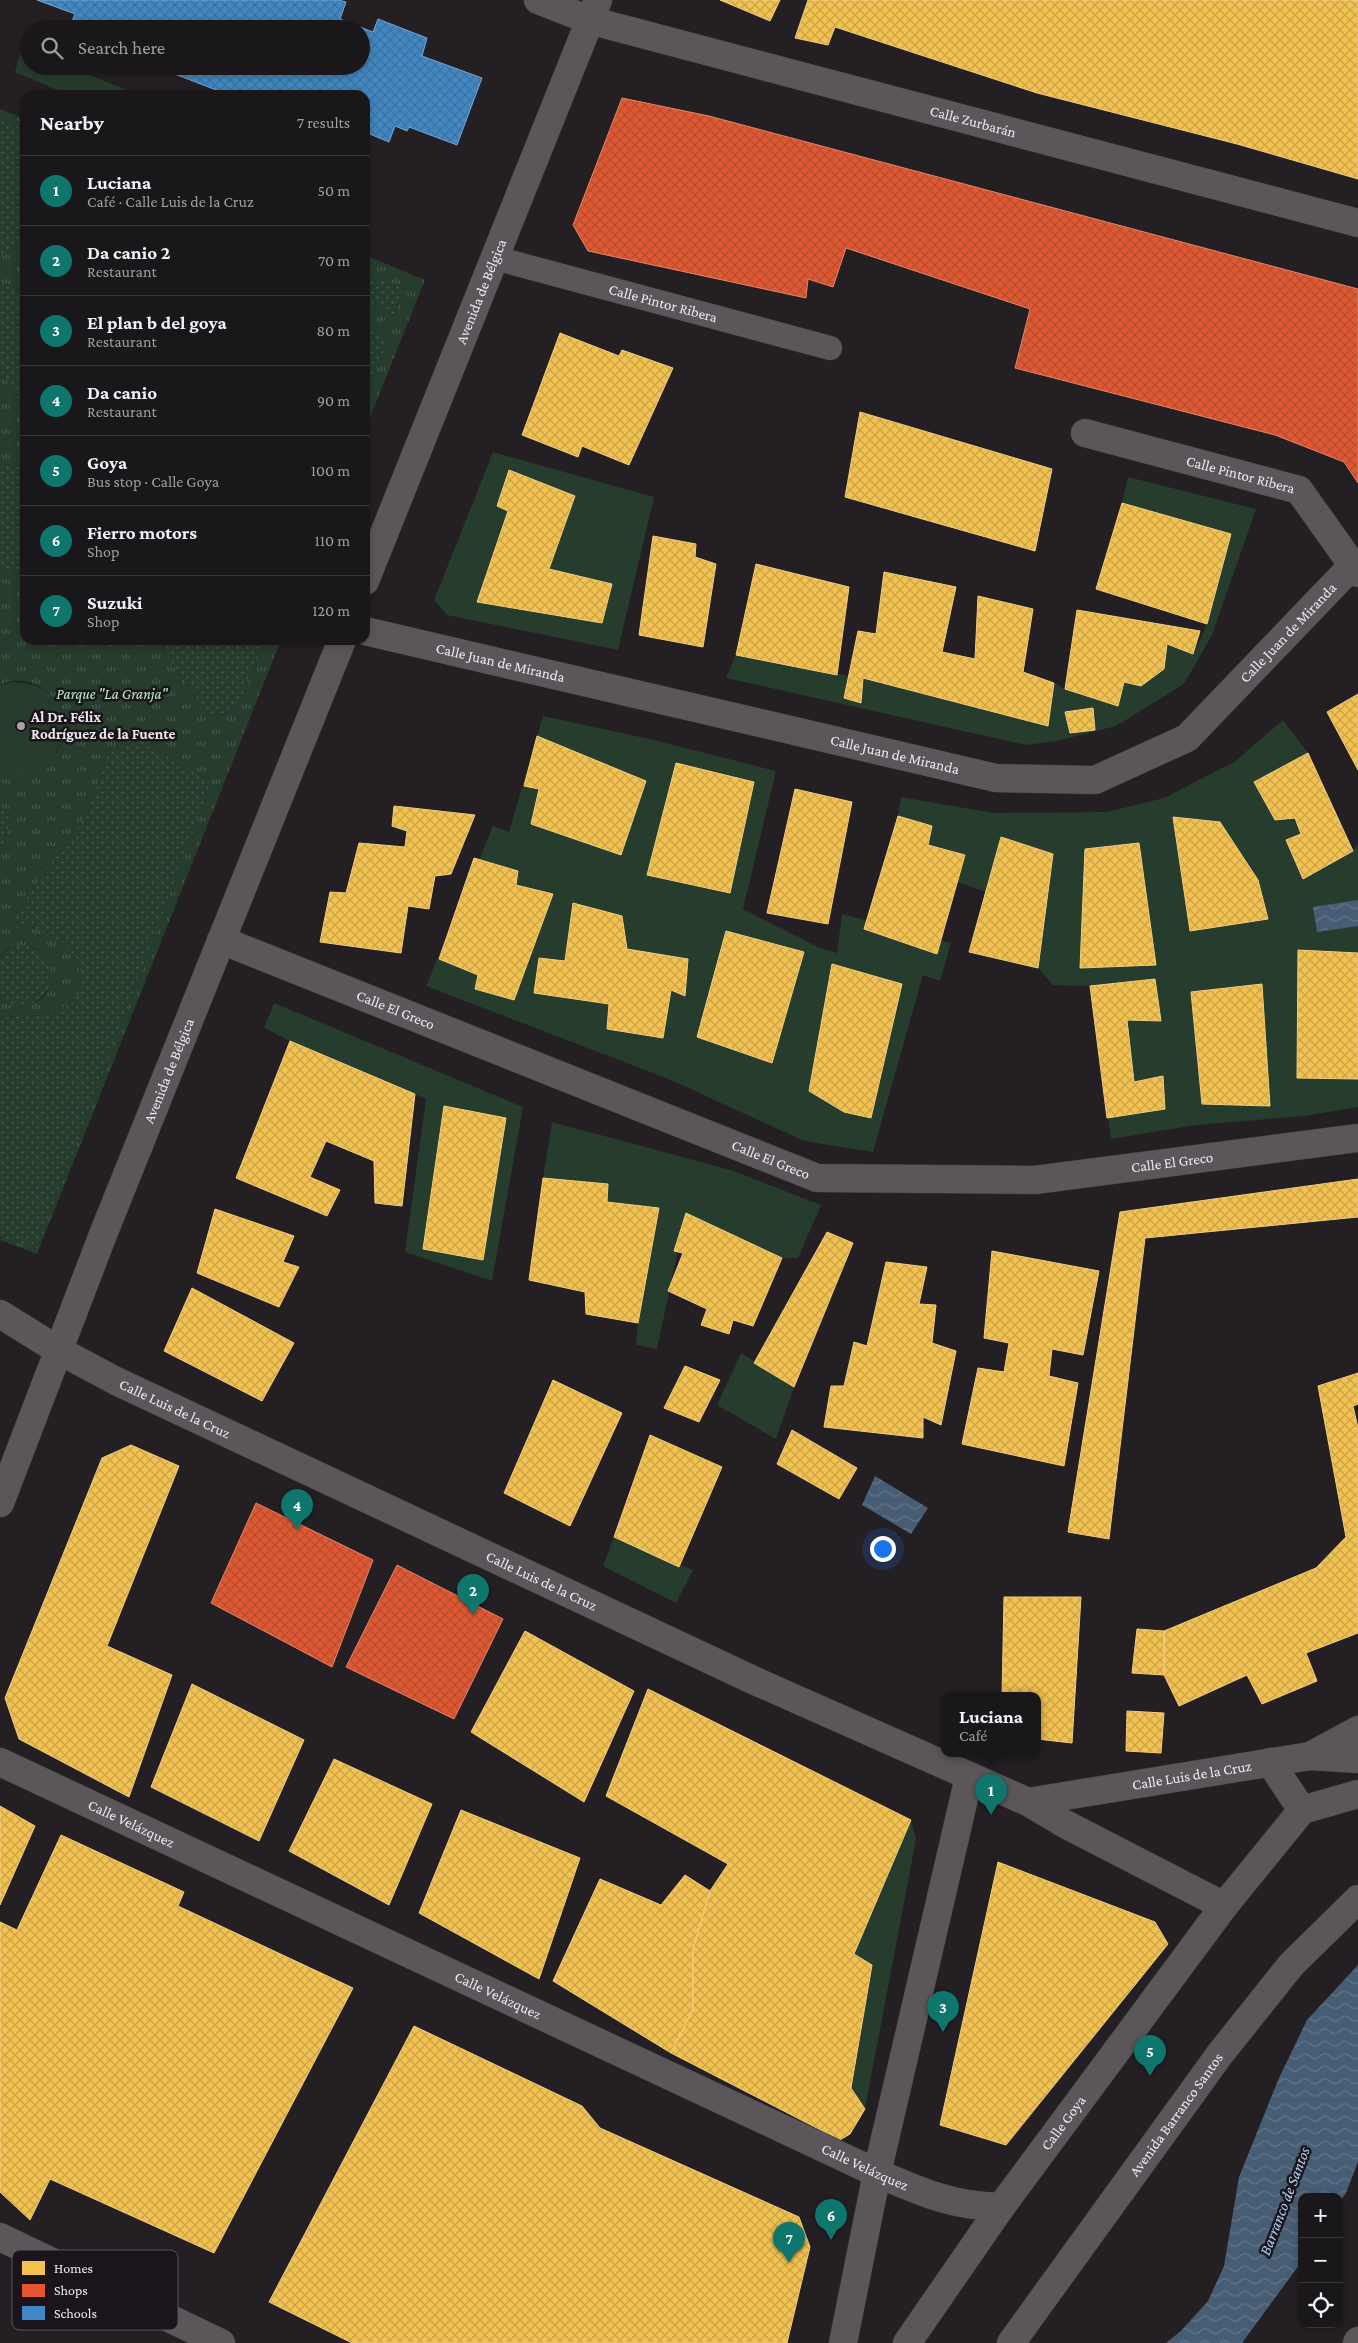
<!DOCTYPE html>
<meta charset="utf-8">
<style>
:root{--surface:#1a171a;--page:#232023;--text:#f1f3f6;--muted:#9f9fa2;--line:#383639;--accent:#0f766e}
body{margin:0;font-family:"Crimson Pro",serif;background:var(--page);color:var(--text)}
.controls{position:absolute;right:15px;bottom:15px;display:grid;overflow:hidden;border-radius:10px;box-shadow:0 2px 8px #0003}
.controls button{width:45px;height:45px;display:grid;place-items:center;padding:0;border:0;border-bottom:1px solid var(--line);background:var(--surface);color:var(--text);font:25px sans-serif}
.you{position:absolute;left:882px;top:1548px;width:18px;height:18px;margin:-12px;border:4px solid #fff;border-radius:50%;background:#1a73e8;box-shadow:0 0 0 8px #1a73e833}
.badge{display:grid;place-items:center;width:32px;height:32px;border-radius:50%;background:var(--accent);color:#fff;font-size:16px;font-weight:700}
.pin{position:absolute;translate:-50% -41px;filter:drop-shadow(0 1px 2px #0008)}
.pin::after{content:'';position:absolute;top:26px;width:18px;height:15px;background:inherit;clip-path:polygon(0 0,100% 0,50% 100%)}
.popup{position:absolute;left:941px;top:1692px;width:100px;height:65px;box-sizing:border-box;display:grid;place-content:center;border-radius:10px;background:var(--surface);filter:drop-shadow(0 1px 4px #0005);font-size:16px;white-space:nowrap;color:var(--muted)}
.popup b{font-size:19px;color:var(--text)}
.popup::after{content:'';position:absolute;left:50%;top:100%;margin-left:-10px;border:10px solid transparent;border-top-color:var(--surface)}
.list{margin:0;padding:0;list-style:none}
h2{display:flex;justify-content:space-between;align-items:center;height:65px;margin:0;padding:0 20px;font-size:21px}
h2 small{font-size:16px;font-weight:400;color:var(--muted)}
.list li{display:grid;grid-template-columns:32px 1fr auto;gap:15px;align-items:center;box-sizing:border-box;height:70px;padding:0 20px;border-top:1px solid var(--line)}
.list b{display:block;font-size:19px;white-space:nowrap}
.list p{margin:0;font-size:16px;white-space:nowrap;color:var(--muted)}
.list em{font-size:16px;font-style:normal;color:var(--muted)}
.icon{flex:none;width:28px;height:28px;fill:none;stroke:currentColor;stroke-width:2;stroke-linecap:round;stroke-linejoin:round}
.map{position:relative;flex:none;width:1358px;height:2343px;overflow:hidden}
.search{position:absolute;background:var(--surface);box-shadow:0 2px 8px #0003;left:20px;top:20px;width:350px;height:55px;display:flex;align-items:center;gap:12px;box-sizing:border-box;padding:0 18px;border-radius:28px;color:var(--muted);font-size:19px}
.panel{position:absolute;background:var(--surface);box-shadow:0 2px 8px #0003;left:20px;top:90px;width:350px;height:555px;border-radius:15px}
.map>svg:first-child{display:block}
</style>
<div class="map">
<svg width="1358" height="2343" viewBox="0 0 1358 2343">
<defs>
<pattern id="grass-dots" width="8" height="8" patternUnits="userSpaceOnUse" patternTransform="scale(1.25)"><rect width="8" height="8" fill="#263c2d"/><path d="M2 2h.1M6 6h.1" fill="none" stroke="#46584c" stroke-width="1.8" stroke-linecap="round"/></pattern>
<pattern id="park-tufts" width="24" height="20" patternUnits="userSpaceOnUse" patternTransform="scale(1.25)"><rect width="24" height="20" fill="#263c2d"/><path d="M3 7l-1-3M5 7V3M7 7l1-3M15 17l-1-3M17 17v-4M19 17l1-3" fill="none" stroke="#46584c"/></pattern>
<pattern id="water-waves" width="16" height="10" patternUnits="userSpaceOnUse" patternTransform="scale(1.25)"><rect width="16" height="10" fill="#475d74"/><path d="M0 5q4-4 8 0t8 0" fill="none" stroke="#627488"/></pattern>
<pattern id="homes-cross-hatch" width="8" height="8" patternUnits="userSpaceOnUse" patternTransform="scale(1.25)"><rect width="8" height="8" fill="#f2c14e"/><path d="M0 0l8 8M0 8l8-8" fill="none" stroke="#c8a24c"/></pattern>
<pattern id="shops-cross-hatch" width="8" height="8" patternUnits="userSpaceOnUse" patternTransform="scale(1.25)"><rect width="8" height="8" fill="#e4572e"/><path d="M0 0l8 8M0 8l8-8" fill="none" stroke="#ad5137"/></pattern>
<pattern id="schools-cross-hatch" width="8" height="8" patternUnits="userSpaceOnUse" patternTransform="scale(1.25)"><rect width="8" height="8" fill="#3f88c5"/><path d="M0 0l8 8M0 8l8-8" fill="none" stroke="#427199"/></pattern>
</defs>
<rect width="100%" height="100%" fill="#231f23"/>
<path fill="url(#grass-dots)" d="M 0,118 L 25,129 L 25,241 L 8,252 L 0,254 Z
M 365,273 L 404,288 L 394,315 L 365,300 Z
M 0,287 L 12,287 L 25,293 L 25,411 L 0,369 Z
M 365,328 L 373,330 L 388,342 L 365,398 Z
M 0,464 L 25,468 L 25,574 L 0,568 Z
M 156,640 L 266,640 L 240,702 L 230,712 L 209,715 Z
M 133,742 L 144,742 L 212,782 L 37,1251 L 0,1237 L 0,1017 L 48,1015 L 74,1001 L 46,935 L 32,927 L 14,928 L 13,917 L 87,814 L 108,754 Z
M 0,804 L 11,818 L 0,855 Z
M 25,945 C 89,963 28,1034 0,995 L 0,956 L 12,947 Z"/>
<path fill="url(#park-tufts)" d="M 0,109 L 25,119 L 25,129 L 0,118 Z
M 25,241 L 25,293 L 12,287 L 0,287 L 0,254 L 8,252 Z
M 365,255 L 425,280 L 365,430 L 365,398 L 388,342 L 373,330 L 365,328 L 365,300 L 394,315 L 404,288 L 365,273 Z
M 0,369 L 25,411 L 25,468 L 0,464 Z
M 0,568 L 25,574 L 25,640 L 156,640 L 209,715 L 230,712 L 240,702 L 266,640 L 281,640 L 37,1254 L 0,1240 L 0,1237 L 37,1250 L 212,782 L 144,742 L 133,743 L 108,754 L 87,814 L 13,917 L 14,928 L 32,927 L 64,943 L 76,957 L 82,971 L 82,987 L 75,1001 L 48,1015 L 0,1017 L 0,995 C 5,1002 13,1004 20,1005 C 58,1008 64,953 28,946 C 18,944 6,948 0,956 L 0,855 L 11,818 L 0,804 L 0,767 C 12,771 21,766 33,762 C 39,759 49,758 54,753 C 59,750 61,742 62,736 C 71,702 33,669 0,685 Z"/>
<path fill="#263c2d" d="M 22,47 L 29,49 L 29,66 L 69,66 L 138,95 L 69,95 L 15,72 Z
M 493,452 L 654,497 L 618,650 L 447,615 L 434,600 Z
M 1128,477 L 1256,509 L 1212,635 L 1184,684 L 1116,726 L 1057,741 L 1026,745 L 726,678 L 736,655 L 849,676 L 861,702 L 863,678 L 1048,726 L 1054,683 L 1065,689 L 1118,706 L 1124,682 L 1141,686 L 1164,669 L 1167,644 L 1194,653 L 1207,624 L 1231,534 L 1122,503 Z
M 14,682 C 96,686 66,792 0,767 L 0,685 Z
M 543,716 L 654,740 L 776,771 L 743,909 L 820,948 L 837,953 L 842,914 L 951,943 L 940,981 L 923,975 L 873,1152 L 804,1141 L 671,1080 L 426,986 L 493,826 L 509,832 Z
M 1283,720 L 1308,753 L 1353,850 L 1358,845 L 1358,1107 L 1304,1116 L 1197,1125 L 1111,1139 L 1090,986 L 1053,985 L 1038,968 L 1053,854 L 1001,837 L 986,892 L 957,882 L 965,855 L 928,845 L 932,826 L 898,816 L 901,797 L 994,813 L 1107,812 L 1164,798 L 1234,762 Z
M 274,1003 L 523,1107 L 492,1281 L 405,1252 L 426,1099 L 290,1041 L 264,1028 Z
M 552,1122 L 731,1170 L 821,1205 L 798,1258 L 782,1258 L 686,1213 L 657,1349 L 636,1345 L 638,1323 L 658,1208 L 607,1202 L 608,1184 L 543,1178 Z
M 741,1353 L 794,1387 L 776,1439 L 717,1405 Z
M 614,1537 L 693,1570 L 676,1603 L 603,1566 Z
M 911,1820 L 916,1839 L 865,2109 L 852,2088 L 872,1965 L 854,1954 Z"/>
<path fill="url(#water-waves)" d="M 1358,900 L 1358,926 L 1317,932 L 1313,907 Z
M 875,1476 L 928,1508 L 911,1534 L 862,1505 Z
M 1358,1965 L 1358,2162 L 1346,2193 L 1339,2203 L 1339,2197 L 1302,2197 L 1302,2261 L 1242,2343 L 1166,2343 L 1181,2331 L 1208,2301 L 1224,2266 L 1239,2177 L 1279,2078 L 1307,2020 Z"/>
<path fill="url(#homes-cross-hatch)" stroke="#f1cd7e" d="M 720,0 L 780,0 L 770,21 Z
M 808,0 L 1358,0 L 1358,179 L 1237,144 L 1037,93 L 835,27 L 828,45 L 795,38 Z
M 560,333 L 619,356 L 622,350 L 673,368 L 629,465 L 582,446 L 578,457 L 522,435 Z
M 860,412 L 1052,469 L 1035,551 L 845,497 Z
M 509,470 L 575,496 L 549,569 L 612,584 L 602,623 L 477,602 L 508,511 L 497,506 Z
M 1122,503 L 1231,534 L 1207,624 L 1096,589 Z
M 653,536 L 696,544 L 695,557 L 716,564 L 703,647 L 639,635 Z
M 756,564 L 849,587 L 837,675 L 736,655 Z
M 884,572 L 956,587 L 942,652 L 975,659 L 978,596 L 1033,609 L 1023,672 L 1054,683 L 1048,726 L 863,678 L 861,703 L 844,698 L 858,631 L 876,634 Z
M 1077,610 L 1200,631 L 1193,654 L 1167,644 L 1164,669 L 1141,686 L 1124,682 L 1118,706 L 1065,689 Z
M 1358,694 L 1358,770 L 1327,712 Z
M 1093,708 L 1095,730 L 1070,733 L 1065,712 Z
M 537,736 L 646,781 L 621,855 L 531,824 L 539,789 L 524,786 Z
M 1308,753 L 1353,851 L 1303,879 L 1286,840 L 1301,834 L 1295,818 L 1275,820 L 1254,782 Z
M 676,763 L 754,782 L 730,893 L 647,875 Z
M 795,789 L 852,802 L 828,924 L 767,913 Z
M 394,806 L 475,815 L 451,874 L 435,876 L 429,909 L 408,906 L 401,953 L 320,942 L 330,892 L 346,893 L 359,843 L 405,847 L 407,831 L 392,826 Z
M 898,816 L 932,826 L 928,845 L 965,855 L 937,954 L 864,929 Z
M 1173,817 L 1220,822 L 1258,880 L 1268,919 L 1190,931 Z
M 1001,837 L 1053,854 L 1038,968 L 969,952 Z
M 1139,843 L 1156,965 L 1080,968 L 1085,849 Z
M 474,858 L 518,871 L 516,885 L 553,894 L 514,1000 L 475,989 L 478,975 L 439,959 Z
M 573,903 L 622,916 L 627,949 L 688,959 L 685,996 L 671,990 L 663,1038 L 607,1029 L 609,1004 L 534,993 L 539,958 L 565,961 Z
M 726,931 L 804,952 L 772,1063 L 697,1037 Z
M 1298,950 L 1358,953 L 1358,1079 L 1297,1078 Z
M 832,964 L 902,984 L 871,1118 L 844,1112 L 809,1091 Z
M 1155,979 L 1161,1021 L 1127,1020 L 1134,1082 L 1163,1076 L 1165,1109 L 1107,1118 L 1090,986 Z
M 1262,984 L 1270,1106 L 1202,1104 L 1191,992 Z
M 290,1041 L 415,1094 L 402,1206 L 375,1203 L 374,1161 L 326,1141 L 310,1177 L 340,1190 L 327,1216 L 236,1178 Z
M 444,1106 L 506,1118 L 483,1260 L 423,1249 Z
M 543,1178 L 608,1184 L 607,1202 L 659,1208 L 638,1323 L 586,1314 L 585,1292 L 529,1280 Z
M 1358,1179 L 1358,1217 L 1145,1238 L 1109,1539 L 1068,1532 L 1120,1212 Z
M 215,1209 L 294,1236 L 283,1262 L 299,1267 L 279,1307 L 197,1273 Z
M 686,1213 L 782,1258 L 753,1326 L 733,1320 L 729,1334 L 701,1325 L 707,1309 L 668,1291 L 683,1253 L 674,1251 Z
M 827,1232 L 853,1243 L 794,1387 L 754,1363 Z
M 992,1251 L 1099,1271 L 1083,1355 L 1052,1349 L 1049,1376 L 1078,1383 L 1064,1466 L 962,1444 L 978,1368 L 1004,1372 L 1009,1343 L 984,1338 Z
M 886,1262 L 927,1267 L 919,1304 L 936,1305 L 932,1343 L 956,1351 L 941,1425 L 923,1417 L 923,1438 L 824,1427 L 831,1386 L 844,1386 L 854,1342 L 867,1346 Z
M 192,1288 L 294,1343 L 262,1401 L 164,1351 Z
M 685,1366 L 720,1380 L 699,1422 L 664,1408 Z
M 1358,1373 L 1358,1404 L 1353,1406 L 1358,1428 L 1358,1633 L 1306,1653 L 1317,1681 L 1262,1704 L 1247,1675 L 1179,1706 L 1164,1675 L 1164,1631 L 1316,1568 L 1346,1537 L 1318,1386 Z
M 553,1380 L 622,1413 L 570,1526 L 504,1493 Z
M 792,1430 L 857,1468 L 839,1499 L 777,1464 Z
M 650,1435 L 722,1467 L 679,1567 L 614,1537 Z
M 131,1445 L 179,1466 L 107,1646 L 172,1675 L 129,1797 L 19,1739 L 5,1698 L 102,1458 Z
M 1004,1597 L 1081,1597 L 1072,1743 L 1037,1739 L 1037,1696 L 1002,1696 Z
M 1137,1629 L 1164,1631 L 1164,1675 L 1132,1673 Z
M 525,1631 L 634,1691 L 584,1802 L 471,1732 Z
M 192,1684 L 304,1740 L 259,1841 L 151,1787 Z
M 648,1689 L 911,1820 L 854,1954 L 872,1965 L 851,2088 L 865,2109 L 850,2134 L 840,2140 L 671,2053 L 693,2009 L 693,1949 L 710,1891 L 728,1864 L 606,1796 Z
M 1127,1711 L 1164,1713 L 1161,1753 L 1126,1751 Z
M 334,1759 L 432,1804 L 389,1905 L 289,1851 Z
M 0,1806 L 35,1826 L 0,1905 Z
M 461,1810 L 580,1858 L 539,1979 L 419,1913 Z
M 61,1835 L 184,1892 L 178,1906 L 353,1988 L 214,2253 L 50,2179 L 30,2220 L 0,2192 L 0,1922 L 17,1930 Z
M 998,1862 L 1155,1922 L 1168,1944 L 1006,2145 L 940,2125 Z
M 685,1875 L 710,1891 L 693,1949 L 693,2009 L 671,2053 L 553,1981 L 600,1879 L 661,1905 Z
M 414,2026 L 582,2106 L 600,2128 L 799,2217 L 810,2247 L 787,2343 L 352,2343 L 269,2302 Z"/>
<path fill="url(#shops-cross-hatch)" stroke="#e78368" d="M 622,98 L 709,116 L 1358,289 L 1358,483 L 1344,462 L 1275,435 L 1015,368 L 1030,309 L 846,248 L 833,287 L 808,279 L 806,298 L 588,251 L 573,225 Z
M 256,1503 L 373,1560 L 332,1667 L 211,1603 Z
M 397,1565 L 503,1619 L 454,1719 L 346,1667 Z"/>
<path fill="url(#schools-cross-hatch)" stroke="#74a5d2" d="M 37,0 L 339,0 L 346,2 L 340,19 L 373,32 L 378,19 L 427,38 L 422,56 L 482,78 L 457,145 L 409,127 L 407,131 L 395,126 L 389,142 L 365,132 L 365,95 L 229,95 L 154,66 L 361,66 L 361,29 L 69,29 L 75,14 Z"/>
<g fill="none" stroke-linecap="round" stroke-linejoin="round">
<defs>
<g id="lane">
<path id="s1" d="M 495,258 L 830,348"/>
</g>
<g id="street">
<path id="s2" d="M 538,0 L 589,20 L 1358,223"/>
<path id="s3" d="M 1085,433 L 1299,490 L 1358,573"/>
<path id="s4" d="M 365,631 L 996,778 L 1095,780 L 1187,738 L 1353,565"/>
<path id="s5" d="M 221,940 L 817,1178 L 1035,1180 L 1358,1138"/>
<path id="s6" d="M 0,1314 L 58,1350 L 116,1381 L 753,1680 L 1028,1802 L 1065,1824 L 1224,1906"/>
<path d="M 1310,1756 L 1358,1730"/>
<path id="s7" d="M 0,1762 L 877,2173 C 921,2192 952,2206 1001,2207"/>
<path d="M 1270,1762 L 1302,1810"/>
<path id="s8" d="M 1028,1802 L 1310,1756 L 1358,1759"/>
<path d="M 843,2343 L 877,2173 L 969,1777"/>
<path id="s9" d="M 907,2343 L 1001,2207 L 1224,1906 L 1302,1810 L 1358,1794"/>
<path id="s10" d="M 1011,2343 L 1220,2054 L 1291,1965 L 1358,1899"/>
<path d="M 1357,2343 L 1358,2341"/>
</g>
<g id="secondary">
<path id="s11" d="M 365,581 L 598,0"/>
<path id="s12" d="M 0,1503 L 104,1232 L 342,640"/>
<path d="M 0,2237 L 221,2343"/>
</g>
</defs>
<use href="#lane" stroke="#3d3a3d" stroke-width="25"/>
<use href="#street" stroke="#3d3a3d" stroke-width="29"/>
<use href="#secondary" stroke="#3d3a3d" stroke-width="29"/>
<use href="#lane" stroke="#5a565a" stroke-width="24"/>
<use href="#street" stroke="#5a565a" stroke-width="28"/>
<use href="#secondary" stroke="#5a565a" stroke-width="28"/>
</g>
<circle fill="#a8a2a8" stroke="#1b141b" stroke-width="2" cx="21" cy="726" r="5"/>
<g text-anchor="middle" stroke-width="5" stroke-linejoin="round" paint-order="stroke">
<g font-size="15" fill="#efe9ef" stroke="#1b141b">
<text dy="5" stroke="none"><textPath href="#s2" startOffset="452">Calle Zurbarán</textPath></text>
<text dy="5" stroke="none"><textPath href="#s11" startOffset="312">Avenida de Bélgica</textPath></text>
<text dy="5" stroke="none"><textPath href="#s1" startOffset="174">Calle Pintor Ribera</textPath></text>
<text dy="5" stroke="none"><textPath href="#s3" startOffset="161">Calle Pintor Ribera</textPath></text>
<text dy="5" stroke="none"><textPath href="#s4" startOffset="994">Calle Juan de Miranda</textPath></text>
<text dy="5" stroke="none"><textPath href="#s4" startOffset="139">Calle Juan de Miranda</textPath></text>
<text dy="5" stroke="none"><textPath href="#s4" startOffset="544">Calle Juan de Miranda</textPath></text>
<text dy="5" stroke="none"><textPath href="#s5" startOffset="188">Calle El Greco</textPath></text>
<text dy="5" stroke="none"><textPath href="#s12" startOffset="464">Avenida de Bélgica</textPath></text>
<text dy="5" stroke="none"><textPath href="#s5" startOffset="592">Calle El Greco</textPath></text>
<text dy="5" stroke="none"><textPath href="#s5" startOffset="998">Calle El Greco</textPath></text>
<text dy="5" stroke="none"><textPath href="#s6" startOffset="199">Calle Luis de la Cruz</textPath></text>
<text dy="5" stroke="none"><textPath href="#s6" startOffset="604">Calle Luis de la Cruz</textPath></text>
<text dy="5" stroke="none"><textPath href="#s8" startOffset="166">Calle Luis de la Cruz</textPath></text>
<text dy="5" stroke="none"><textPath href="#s7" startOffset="145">Calle Velázquez</textPath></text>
<text dy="5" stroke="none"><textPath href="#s7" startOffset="550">Calle Velázquez</textPath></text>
<text dy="5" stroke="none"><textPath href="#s10" startOffset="282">Avenida Barranco Santos</textPath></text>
<text dy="5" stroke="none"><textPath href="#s9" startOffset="270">Calle Goya</textPath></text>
<text dy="5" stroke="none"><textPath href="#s7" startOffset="955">Calle Velázquez</textPath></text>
</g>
<g font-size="15" font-style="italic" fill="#b6eec6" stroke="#1b141b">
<text x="112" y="699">Parque "La Granja"</text>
</g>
<g font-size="15" font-weight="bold" fill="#efe9ef" stroke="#1b141b" text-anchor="start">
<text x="31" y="722">Al Dr. Félix<tspan x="31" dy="17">Rodríguez de la Fuente</tspan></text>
</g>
<g font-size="16" font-style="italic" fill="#b1d4f9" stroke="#1b141b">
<text transform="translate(1284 2201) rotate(-69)" y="6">Barranco de Santos</text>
</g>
</g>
<rect x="12" y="2250" width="166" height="80" rx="8" fill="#1b141b" stroke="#5b545b" stroke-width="1"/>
<rect x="22" y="2261" width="23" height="14" fill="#f2c14e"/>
<rect x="22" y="2284" width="23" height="13" fill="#e4572e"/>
<rect x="22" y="2306" width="23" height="14" fill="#3f88c5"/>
<g font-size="14" fill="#efe9ef">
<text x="54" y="2273">Homes</text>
<text x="54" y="2295">Shops</text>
<text x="54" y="2318">Schools</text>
</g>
</svg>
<div class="controls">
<button>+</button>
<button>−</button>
<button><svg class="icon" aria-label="locate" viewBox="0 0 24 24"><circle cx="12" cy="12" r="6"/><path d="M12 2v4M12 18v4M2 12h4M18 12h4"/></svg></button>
</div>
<div class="you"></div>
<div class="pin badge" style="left:991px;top:1815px">1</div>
<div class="popup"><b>Luciana</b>Café</div>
<div class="pin badge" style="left:473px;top:1615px">2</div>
<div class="pin badge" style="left:943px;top:2032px">3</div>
<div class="pin badge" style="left:297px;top:1530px">4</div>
<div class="pin badge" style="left:1150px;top:2076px">5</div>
<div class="pin badge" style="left:831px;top:2240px">6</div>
<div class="pin badge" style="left:789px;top:2263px">7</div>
<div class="search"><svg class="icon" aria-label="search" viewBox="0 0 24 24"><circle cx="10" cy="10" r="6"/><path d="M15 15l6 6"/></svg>Search here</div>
<section class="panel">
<h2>Nearby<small>7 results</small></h2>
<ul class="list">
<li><span class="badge">1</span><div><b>Luciana</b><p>Café · Calle Luis de la Cruz</p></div><em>50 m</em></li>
<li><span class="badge">2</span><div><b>Da canio 2</b><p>Restaurant</p></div><em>70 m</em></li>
<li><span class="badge">3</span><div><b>El plan b del goya</b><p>Restaurant</p></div><em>80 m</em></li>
<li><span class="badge">4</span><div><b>Da canio</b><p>Restaurant</p></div><em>90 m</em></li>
<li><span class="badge">5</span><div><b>Goya</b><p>Bus stop · Calle Goya</p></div><em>100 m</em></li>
<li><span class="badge">6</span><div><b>Fierro motors</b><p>Shop</p></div><em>110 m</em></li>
<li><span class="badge">7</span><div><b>Suzuki</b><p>Shop</p></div><em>120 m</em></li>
</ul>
</section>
</div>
